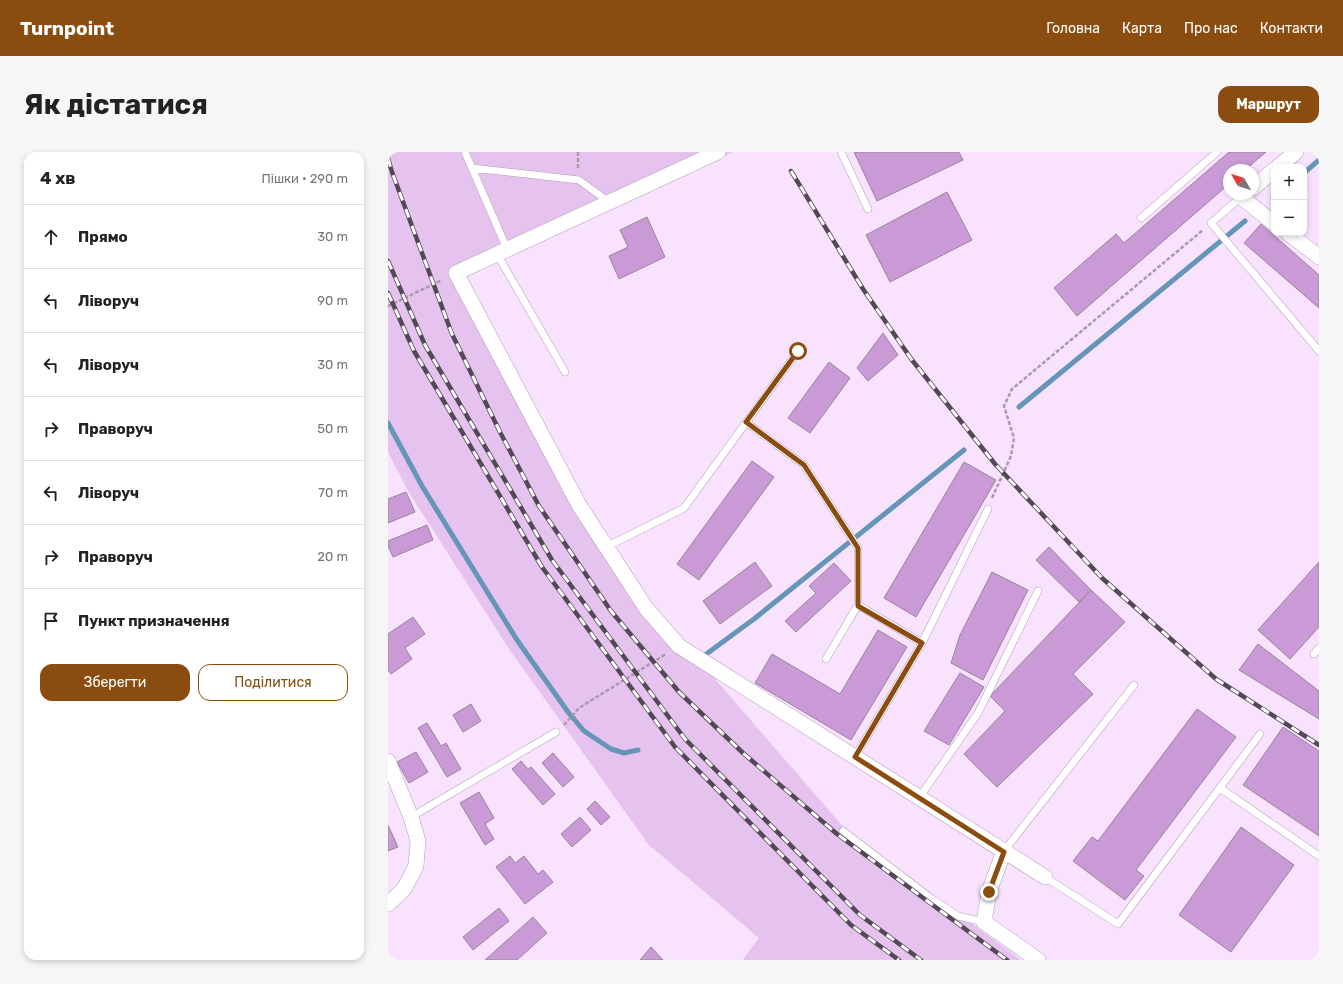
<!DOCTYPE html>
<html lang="uk">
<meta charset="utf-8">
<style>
:root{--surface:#fff;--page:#f6f6f6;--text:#222;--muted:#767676;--line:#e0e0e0;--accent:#8b4d0f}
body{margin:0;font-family:Rubik,sans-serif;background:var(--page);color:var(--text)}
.controls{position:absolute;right:12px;top:12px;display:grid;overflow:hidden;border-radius:8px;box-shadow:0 2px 6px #0003}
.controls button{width:36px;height:36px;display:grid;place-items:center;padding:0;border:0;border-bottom:1px solid var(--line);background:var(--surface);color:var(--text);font:20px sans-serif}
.compass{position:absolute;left:835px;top:12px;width:36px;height:36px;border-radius:50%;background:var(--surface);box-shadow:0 2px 6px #0003;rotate:309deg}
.stop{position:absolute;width:12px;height:12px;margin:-9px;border:3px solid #8b4d0f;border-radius:50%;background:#fff}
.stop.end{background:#8b4d0f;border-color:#fff;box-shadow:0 1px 4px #0008}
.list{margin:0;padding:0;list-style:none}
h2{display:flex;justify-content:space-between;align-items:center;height:52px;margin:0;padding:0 16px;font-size:17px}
h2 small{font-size:13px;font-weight:400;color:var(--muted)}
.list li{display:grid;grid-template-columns:26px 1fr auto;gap:12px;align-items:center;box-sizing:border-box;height:64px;padding:0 16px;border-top:1px solid var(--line)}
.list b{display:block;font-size:15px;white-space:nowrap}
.list em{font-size:13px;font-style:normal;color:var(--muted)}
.actions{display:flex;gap:8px;padding:12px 16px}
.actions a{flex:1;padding:9px 0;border:1px solid var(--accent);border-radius:12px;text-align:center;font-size:14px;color:var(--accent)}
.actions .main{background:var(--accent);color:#fff}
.icon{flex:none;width:22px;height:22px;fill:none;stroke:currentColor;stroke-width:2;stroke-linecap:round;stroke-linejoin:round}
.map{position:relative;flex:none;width:931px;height:808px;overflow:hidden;border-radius:12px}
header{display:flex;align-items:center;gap:24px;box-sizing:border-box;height:56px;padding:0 20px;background:var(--accent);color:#fff}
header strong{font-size:19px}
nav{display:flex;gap:22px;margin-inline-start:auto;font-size:14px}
.intro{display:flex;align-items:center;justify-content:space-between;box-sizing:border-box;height:96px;padding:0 24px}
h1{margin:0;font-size:28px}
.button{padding:10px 18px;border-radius:12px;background:var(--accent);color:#fff;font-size:14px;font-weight:700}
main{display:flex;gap:24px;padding:0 24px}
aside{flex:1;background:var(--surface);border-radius:12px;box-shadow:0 2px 6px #0003}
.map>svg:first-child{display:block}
</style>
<header>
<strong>Turnpoint</strong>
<nav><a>Головна</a><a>Карта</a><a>Про нас</a><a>Контакти</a></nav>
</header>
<div class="intro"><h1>Як дістатися</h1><a class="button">Маршрут</a></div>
<main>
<aside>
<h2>4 хв<small>Пішки · 290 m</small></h2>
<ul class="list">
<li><svg class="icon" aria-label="ahead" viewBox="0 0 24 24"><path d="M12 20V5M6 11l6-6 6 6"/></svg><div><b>Прямо</b></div><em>30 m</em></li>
<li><svg class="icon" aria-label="left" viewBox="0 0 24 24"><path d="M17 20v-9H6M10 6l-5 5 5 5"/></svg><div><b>Ліворуч</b></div><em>90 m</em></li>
<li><svg class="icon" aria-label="left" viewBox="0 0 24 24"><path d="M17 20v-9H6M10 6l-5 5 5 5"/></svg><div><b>Ліворуч</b></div><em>30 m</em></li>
<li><svg class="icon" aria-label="right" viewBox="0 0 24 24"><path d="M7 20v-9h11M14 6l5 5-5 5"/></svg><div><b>Праворуч</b></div><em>50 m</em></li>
<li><svg class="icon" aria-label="left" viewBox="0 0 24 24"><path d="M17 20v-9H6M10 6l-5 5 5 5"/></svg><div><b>Ліворуч</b></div><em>70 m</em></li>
<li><svg class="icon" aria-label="right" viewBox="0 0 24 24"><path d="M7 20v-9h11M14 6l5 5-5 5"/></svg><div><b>Праворуч</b></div><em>20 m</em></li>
<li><svg class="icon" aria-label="arrive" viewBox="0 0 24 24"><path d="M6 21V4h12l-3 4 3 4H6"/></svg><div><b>Пункт призначення</b></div></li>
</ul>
<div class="actions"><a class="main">Зберегти</a><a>Поділитися</a></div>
</aside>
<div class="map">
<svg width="931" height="808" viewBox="0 0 931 808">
<rect width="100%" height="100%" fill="#f8e2fd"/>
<path fill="#e6c2ee" d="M 0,0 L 345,0 L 76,124 L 197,351 L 262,452 L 458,678 L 633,808 L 357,808 L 355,807 L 371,786 L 260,692 L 119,494 L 20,339 L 0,300 Z"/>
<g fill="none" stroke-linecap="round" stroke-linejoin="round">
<path stroke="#6596b8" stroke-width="5" d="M 916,21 L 931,8
M 885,46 L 886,46
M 631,255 L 857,69
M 0,271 L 34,334 L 129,488 L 180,560 L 196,579 L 223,597 L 236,601 L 250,598
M 317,503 L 366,467 L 576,298"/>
</g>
<path fill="#c99ad5" stroke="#98849d" d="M 466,0 L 571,0 L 575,8 L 489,49 Z
M 841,0 L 878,0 L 857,18 L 841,18 L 841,32 L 689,164 L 666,136 L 728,82 L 736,91 Z
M 559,40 L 584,88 L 502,130 L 478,83 Z
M 259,65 L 277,105 L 231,127 L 221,104 L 240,95 L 232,78 Z
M 873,72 L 931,123 L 931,156 L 856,91 Z
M 495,181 L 510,203 L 480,229 L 469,216 Z
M 441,210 L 462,226 L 422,281 L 400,266 Z
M 364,309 L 386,325 L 311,428 L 289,412 Z
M 576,310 L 608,328 L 528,465 L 496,446 Z
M 18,340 L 27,360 L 0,371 L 0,347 Z
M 39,373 L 45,388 L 5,405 L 0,394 L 0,389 Z
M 661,395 L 703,438 L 691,450 L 648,408 Z
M 367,410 L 384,434 L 332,472 L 315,449 Z
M 931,410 L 931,475 L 902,507 L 870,478 Z
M 446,411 L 463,429 L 408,480 L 397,469 L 428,441 L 421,434 Z
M 604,420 L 640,438 L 595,528 L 563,511 L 572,483 Z
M 703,438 L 737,470 L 685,522 L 705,542 L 609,635 L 576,602 L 617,559 L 602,544 Z
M 25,465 L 37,482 L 17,496 L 24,507 L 3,522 L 0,518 L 0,482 Z
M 490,478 L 519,495 L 463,588 L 367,531 L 384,502 L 452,542 Z
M 870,492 L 931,539 L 931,567 L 851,518 Z
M 572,521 L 596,535 L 561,593 L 536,579 Z
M 83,552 L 93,569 L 75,580 L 65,563 Z
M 809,557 L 848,585 L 748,718 L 756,724 L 737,748 L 685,709 L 704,685 L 710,689 Z
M 39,571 L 53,594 L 58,591 L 73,617 L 59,625 L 30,576 Z
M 895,575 L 931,599 L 931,684 L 855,633 Z
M 28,600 L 40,620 L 21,631 L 9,610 Z
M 165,601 L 186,625 L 175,635 L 154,611 Z
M 133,609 L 140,617 L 143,615 L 167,642 L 155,653 L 124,617 Z
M 91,640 L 106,666 L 97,672 L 106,687 L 97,693 L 72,651 Z
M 207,649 L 222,665 L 213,673 L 199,657 Z
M 192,665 L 203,678 L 184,695 L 173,682 Z
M 0,673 L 10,695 L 0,699 Z
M 853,675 L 906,713 L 843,800 L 791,763 Z
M 122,704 L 127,711 L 136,704 L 150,722 L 155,718 L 165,730 L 137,752 L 108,715 Z
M 111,756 L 121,769 L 85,798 L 75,785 Z
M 145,765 L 159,781 L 129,808 L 97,808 Z
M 263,795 L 275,808 L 252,808 Z"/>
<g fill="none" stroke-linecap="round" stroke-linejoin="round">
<defs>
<path id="service" d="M 77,0 L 119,97
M 453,0 L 480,57
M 84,16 L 191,28 L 221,50
M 853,45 L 823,71 L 931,199
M 753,66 L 829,0
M 109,102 L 177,220
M 358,270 L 416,313 L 470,396 L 470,453 L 438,507
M 218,395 L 296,356 L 410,199
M 470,453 L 534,491
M 926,502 L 931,496
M 467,605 L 534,491 L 600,357
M 832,636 L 931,704
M 531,646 L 590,561 L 650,439
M 23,665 L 168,580
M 455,679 L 544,747 L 570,764 L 596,770
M 616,699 L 746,533
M 657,725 L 730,772 L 872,582"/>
<path id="minor" d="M 330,0 L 68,121 L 191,353 L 258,456 L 291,494 L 657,725
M 890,15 L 908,0
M 865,36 L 886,18
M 857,42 L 853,45 L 886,71
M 900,81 L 931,105
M 0,609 L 23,665 L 30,689 L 28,714 L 16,737 L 0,752
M 616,699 L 601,740 L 596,770 L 650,808"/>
</defs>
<use href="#service" stroke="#b29db6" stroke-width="8"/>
<use href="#minor" stroke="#b29db6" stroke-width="16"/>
<path stroke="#aa99ad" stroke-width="2.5" stroke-dasharray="4 2" stroke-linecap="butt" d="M 190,0 L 190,17
M 0,154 L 54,128
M 604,346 L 623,304 L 626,286 L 616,254 L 624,237 L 815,78
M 176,573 L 191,556 L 278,502"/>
<use href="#service" stroke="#fff" stroke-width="7"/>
<use href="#minor" stroke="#fff" stroke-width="15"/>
<defs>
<path id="rail" d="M 0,6 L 4,20 L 64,182 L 112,280 L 151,354 L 223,459 L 291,540 L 355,601 L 449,682 L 619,808
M 403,19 L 475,137 L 524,208 L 607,312 L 714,426 L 828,527 L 931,593
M 0,109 L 37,193 L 164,408 L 297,587 L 472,763 L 533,808
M 0,141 L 26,199 L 154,415 L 287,595 L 463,773 L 511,808"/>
</defs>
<use href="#rail" stroke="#534855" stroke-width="4.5"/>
<use href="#rail" stroke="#fff" stroke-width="3" stroke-dasharray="9" stroke-linecap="butt"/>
</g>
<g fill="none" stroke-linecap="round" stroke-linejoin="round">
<path stroke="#8b4d0f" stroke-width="5" d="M 410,199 L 358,270 L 416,313 L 470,396 L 470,454 L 534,491 L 467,605 L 616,700 L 601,740"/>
</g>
</svg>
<div class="controls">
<button>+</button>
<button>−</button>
</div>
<svg class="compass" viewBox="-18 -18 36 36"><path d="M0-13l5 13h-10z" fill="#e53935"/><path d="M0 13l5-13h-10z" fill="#767676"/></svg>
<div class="stop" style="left:410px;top:199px"></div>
<div class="stop end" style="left:601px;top:740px"></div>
</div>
</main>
